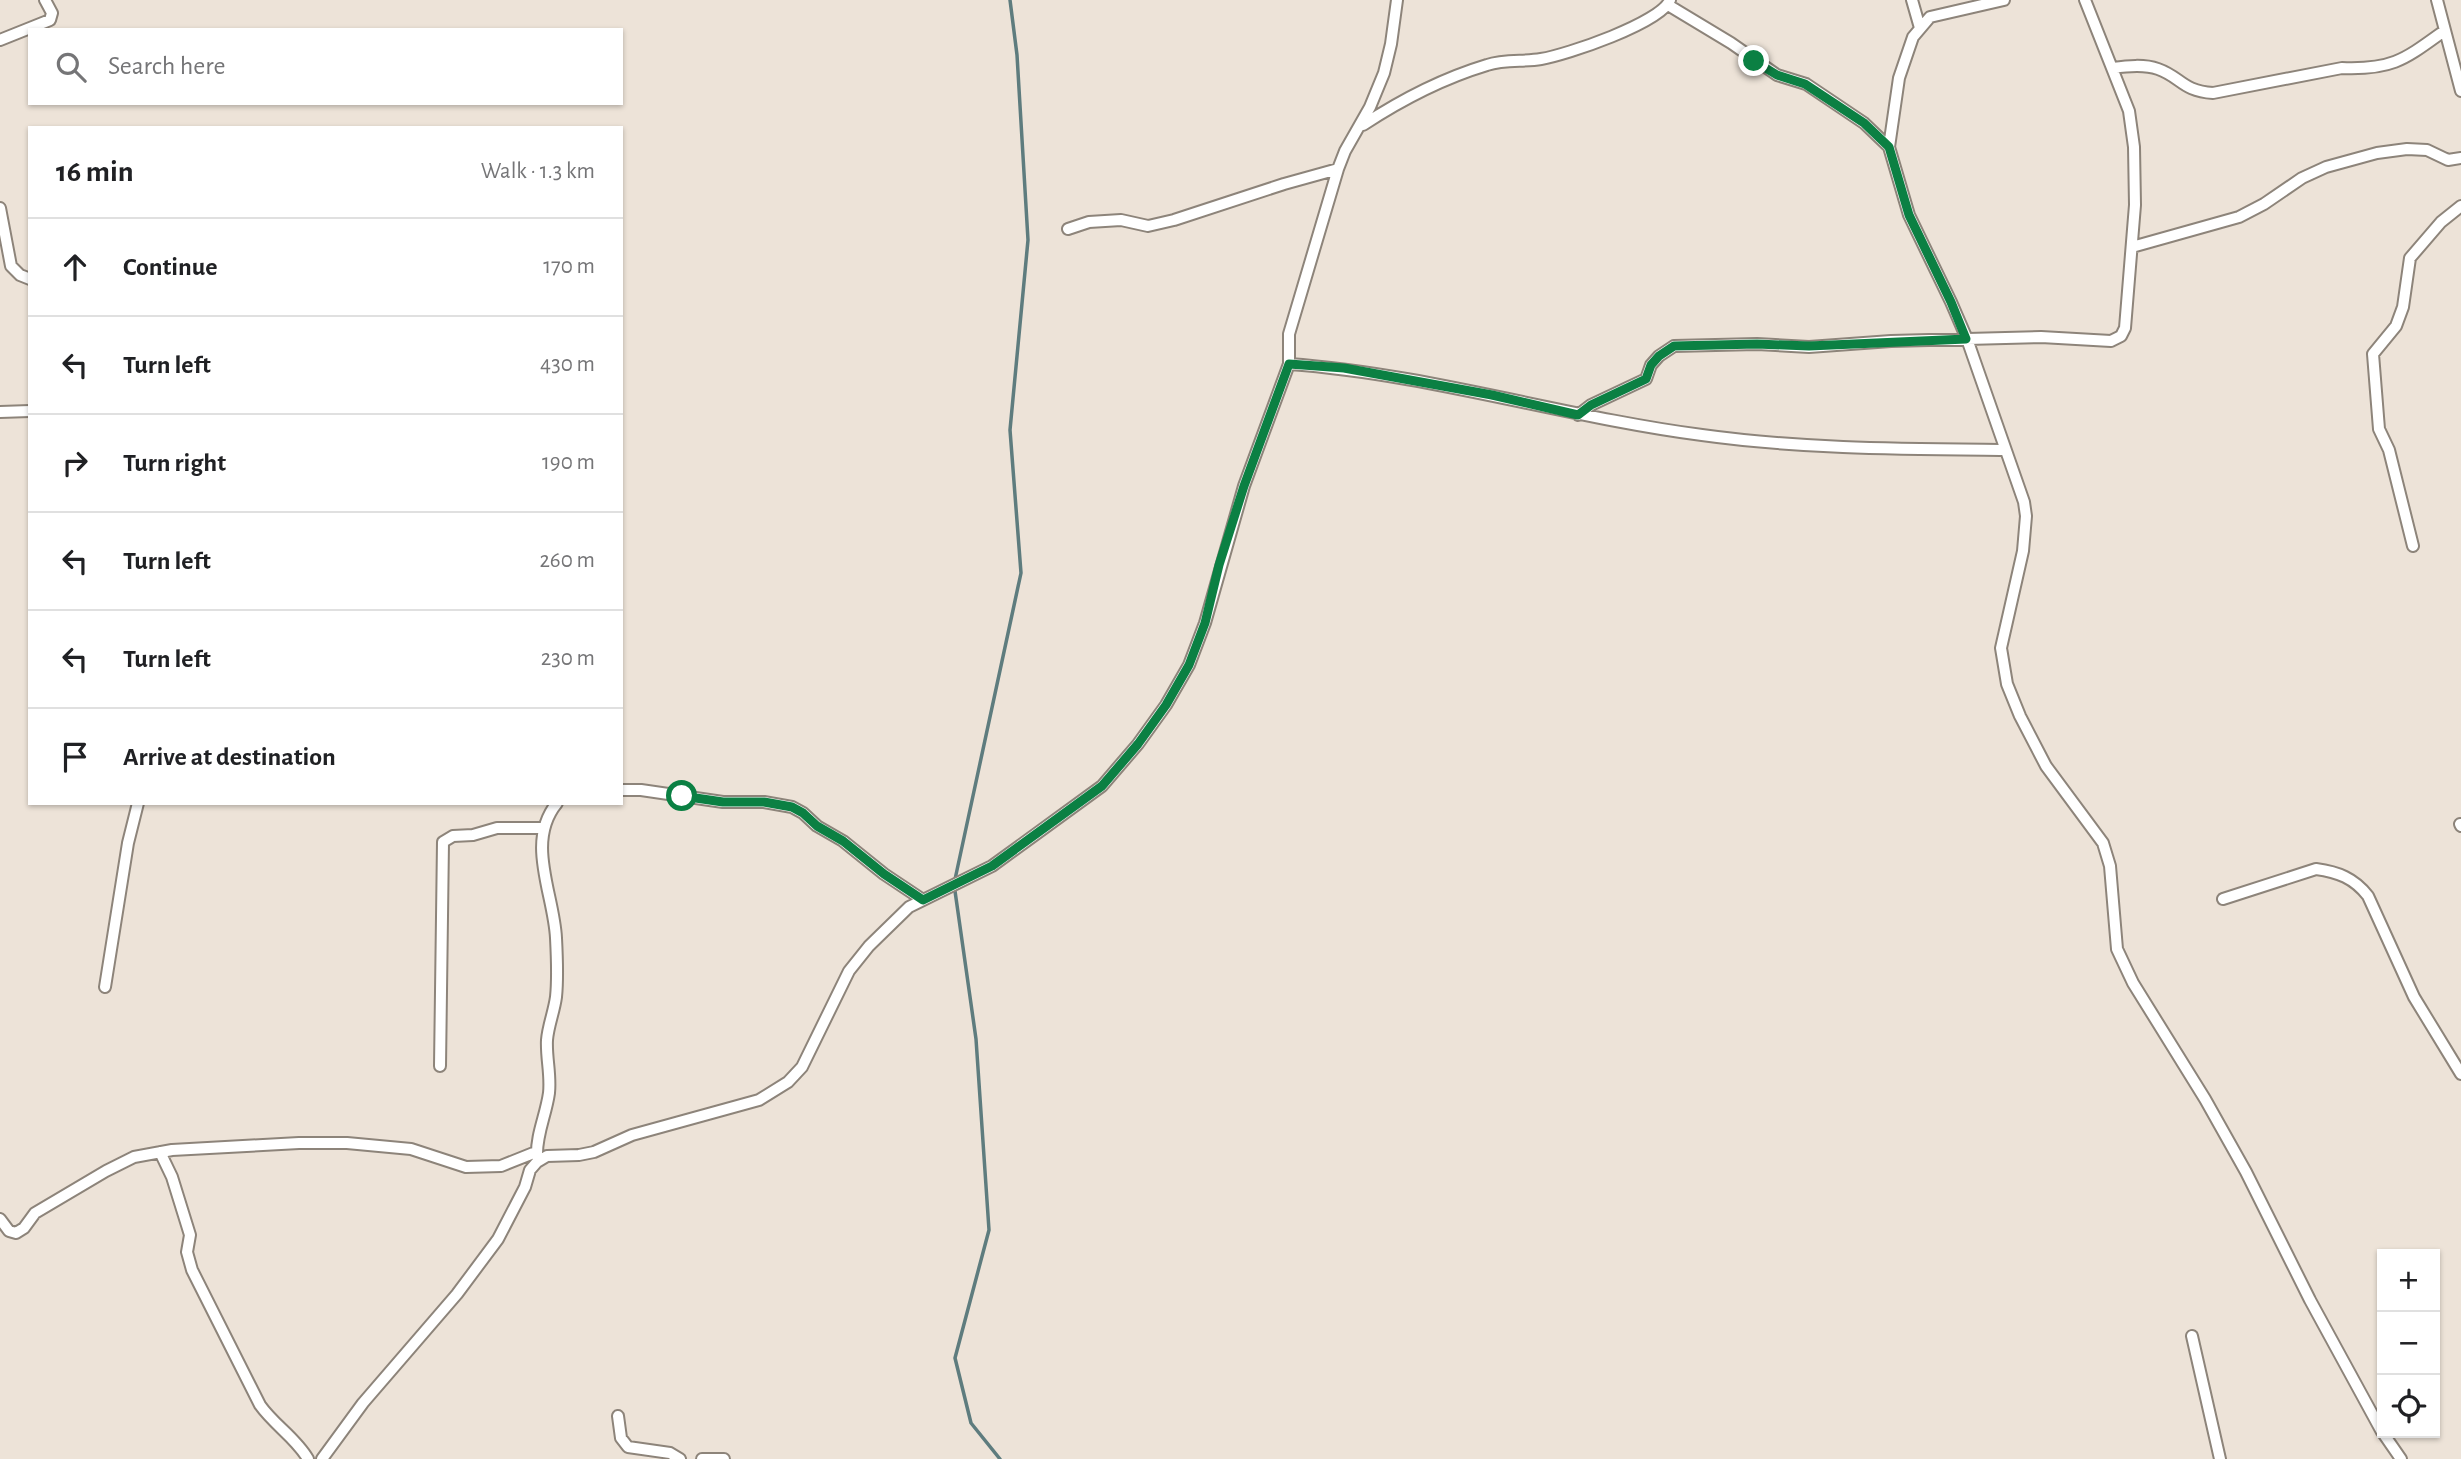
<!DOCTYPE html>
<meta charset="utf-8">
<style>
:root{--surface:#fff;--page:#f2f2f2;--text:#202124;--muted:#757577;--line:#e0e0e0}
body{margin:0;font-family:"Alegreya Sans",sans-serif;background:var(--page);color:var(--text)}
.controls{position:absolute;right:21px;bottom:21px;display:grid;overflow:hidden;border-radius:0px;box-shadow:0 2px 5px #0004}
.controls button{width:63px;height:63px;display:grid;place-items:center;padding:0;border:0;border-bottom:2px solid var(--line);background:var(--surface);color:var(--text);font:35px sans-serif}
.stop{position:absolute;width:21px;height:21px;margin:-16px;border:5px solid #0b8043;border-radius:50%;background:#fff}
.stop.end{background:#0b8043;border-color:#fff;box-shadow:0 2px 7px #0008}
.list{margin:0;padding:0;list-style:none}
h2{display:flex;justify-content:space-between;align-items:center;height:91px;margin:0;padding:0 28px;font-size:30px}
h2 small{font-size:23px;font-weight:400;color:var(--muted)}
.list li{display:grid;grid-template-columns:46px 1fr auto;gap:21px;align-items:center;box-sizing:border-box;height:98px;padding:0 28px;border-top:2px solid var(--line)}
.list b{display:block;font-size:26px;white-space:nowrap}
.list em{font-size:23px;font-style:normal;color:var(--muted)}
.icon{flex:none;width:38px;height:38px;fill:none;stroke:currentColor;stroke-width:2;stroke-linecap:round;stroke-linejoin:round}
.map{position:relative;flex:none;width:2461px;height:1459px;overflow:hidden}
.search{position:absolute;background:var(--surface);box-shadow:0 2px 5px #0004;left:28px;top:28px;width:595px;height:77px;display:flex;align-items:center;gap:18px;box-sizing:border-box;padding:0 24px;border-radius:0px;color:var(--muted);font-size:26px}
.panel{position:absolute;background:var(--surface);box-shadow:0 2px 5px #0004;left:28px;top:126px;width:595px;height:679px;border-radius:0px}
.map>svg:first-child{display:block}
</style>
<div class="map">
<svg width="2461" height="1459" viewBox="0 0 2461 1459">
<rect width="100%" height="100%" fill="#ede3d8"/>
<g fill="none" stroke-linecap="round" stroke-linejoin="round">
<path stroke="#5e7c7e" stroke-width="3.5" d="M 1000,1459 L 971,1423 L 955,1358 L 989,1230 L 976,1039 L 954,884 L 1021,573 L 1010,430 L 1028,240 L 1017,55 L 1010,0"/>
<defs>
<path id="street" d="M 1912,0 L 1920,28
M 2004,0 L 1930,17 L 1913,37 L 1899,78 L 1889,147 L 1909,215 L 1951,302 L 1967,339 L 2024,502 L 2026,516 L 2023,551 L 2001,648 L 2007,684 L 2020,716 L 2046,766 L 2103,843 L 2110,866 L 2117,949 L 2133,983 L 2205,1099 L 2246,1172 L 2310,1300 L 2382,1432
M 2437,0 L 2461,91
M 1668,5 L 1731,43 L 1777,75 L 1806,84 L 1864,123 L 1889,147
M 0,40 L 50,20 L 52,13 L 45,0
M 2113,68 C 2127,66 2144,64 2158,69 C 2181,77 2182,91 2213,93 L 2342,68 C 2393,70 2405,59 2444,31
M 1363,125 C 1401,100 1444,78 1487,65 C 1504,59 1524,62 1541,59 C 1566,55 1661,23 1670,0
M 0,208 L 11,266 L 20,275 L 30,279
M 1068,229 L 1089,222 L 1121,220 L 1148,226 L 1174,220 L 1284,184 L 1338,169
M 2132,247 L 2239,217 L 2264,204 L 2302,178 L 2326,167 L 2377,153 L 2407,149 L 2427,150 L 2448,160 L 2461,158
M 1289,364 C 1429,374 1564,417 1702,435 C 1803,449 1903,449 2004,450
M 0,412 L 30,411
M 1578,415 L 1591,405 L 1646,379 L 1651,365 L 1659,356 L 1674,346 L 1757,344 L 1809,347 L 1891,341 L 2041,337 L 2111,341 L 2121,336 L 2125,328 L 2135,205 L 2134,147 L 2129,111 L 2085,0
M 2413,546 L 2389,450 L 2379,429 L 2373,354 L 2396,326 L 2403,307 L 2410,258 L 2441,222 L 2461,206
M 621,790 L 641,790 L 723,802 L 764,802 L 792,807 L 803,813 L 817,826 L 843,841 L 884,874 L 923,900
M 2460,824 L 2461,826
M 2223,899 L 2316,869 C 2338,872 2354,878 2368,896 L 2414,997 L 2461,1074
M 105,987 L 128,843 L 138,803
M 440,1066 L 443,842 L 453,836 L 473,835 L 497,828 L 544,828
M 160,1152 L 172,1177 L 190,1235 L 187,1252 L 192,1270 L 260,1405 C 274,1425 296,1438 308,1459
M 537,1156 C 536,1135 546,1115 549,1093 C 551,1074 546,1058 547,1040 C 548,1026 554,1012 556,997 C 558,978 557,957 556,938 C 554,894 525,842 557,803
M 0,1219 L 9,1231 L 16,1233 L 24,1228 L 35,1213 L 106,1171 L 134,1157 L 172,1150 L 299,1143 L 347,1143 L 411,1149 L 466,1167 L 501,1166 L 536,1152
M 2192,1336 L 2220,1459
M 618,1416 L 621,1438 L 628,1447 L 670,1453 L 680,1459
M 2383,1433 L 2401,1459
M 322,1459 L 363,1403 L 457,1294 L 498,1239 L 525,1187 L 530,1170 L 537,1162 L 547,1156 L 579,1155 L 594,1152 L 632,1135 L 759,1100 L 788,1082 L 802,1067 L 849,971 L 869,946 L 909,907 L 992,866 L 1102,786 L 1138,744 L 1166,705 L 1189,665 L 1205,623 L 1244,486 L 1289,364 L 1289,334 L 1338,169 L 1345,151 L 1370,107 L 1384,73 L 1391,44 L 1397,0
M 702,1459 L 724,1459"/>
</defs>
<use href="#street" stroke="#8d847a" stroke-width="14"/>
<use href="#street" stroke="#fff" stroke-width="10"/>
</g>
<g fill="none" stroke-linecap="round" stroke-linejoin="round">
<path stroke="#0b8043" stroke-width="9" d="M 682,796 L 723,802 L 764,802 L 792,807 L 803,813 L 817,826 L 843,841 L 884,874 L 923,900 L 992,866 L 1102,786 L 1138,744 L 1166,705 L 1189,665 L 1205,623 L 1219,565 L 1244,486 L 1289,364 L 1344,368 L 1492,395 L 1578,415 L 1591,405 L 1646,379 L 1651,365 L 1659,356 L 1674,346 L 1757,344 L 1809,346 L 1966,339 L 1951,302 L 1909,215 L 1889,147 L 1864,123 L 1805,84 L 1777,75 L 1754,61"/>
</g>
</svg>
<div class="controls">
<button>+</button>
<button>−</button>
<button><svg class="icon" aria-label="locate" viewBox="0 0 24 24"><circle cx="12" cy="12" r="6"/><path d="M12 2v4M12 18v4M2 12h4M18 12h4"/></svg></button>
</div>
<div class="stop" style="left:682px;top:796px"></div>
<div class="stop end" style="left:1754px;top:61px"></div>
<div class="search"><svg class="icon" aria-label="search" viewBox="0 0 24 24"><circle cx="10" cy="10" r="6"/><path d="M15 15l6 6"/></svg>Search here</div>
<section class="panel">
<h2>16 min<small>Walk · 1.3 km</small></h2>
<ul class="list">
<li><svg class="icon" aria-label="ahead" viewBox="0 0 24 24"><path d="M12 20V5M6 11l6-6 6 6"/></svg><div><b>Continue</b></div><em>170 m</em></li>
<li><svg class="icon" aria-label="left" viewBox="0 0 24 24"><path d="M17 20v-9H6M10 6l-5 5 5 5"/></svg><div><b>Turn left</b></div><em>430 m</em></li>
<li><svg class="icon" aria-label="right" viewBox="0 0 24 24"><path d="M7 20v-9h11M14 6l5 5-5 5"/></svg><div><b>Turn right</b></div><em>190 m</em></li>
<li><svg class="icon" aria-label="left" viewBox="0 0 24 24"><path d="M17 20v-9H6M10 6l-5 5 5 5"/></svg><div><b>Turn left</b></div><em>260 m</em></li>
<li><svg class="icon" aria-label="left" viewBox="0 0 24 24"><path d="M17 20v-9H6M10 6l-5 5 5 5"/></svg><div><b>Turn left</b></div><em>230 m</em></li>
<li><svg class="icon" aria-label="arrive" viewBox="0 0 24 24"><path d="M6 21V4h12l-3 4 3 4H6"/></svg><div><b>Arrive at destination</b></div></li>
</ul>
</section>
</div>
